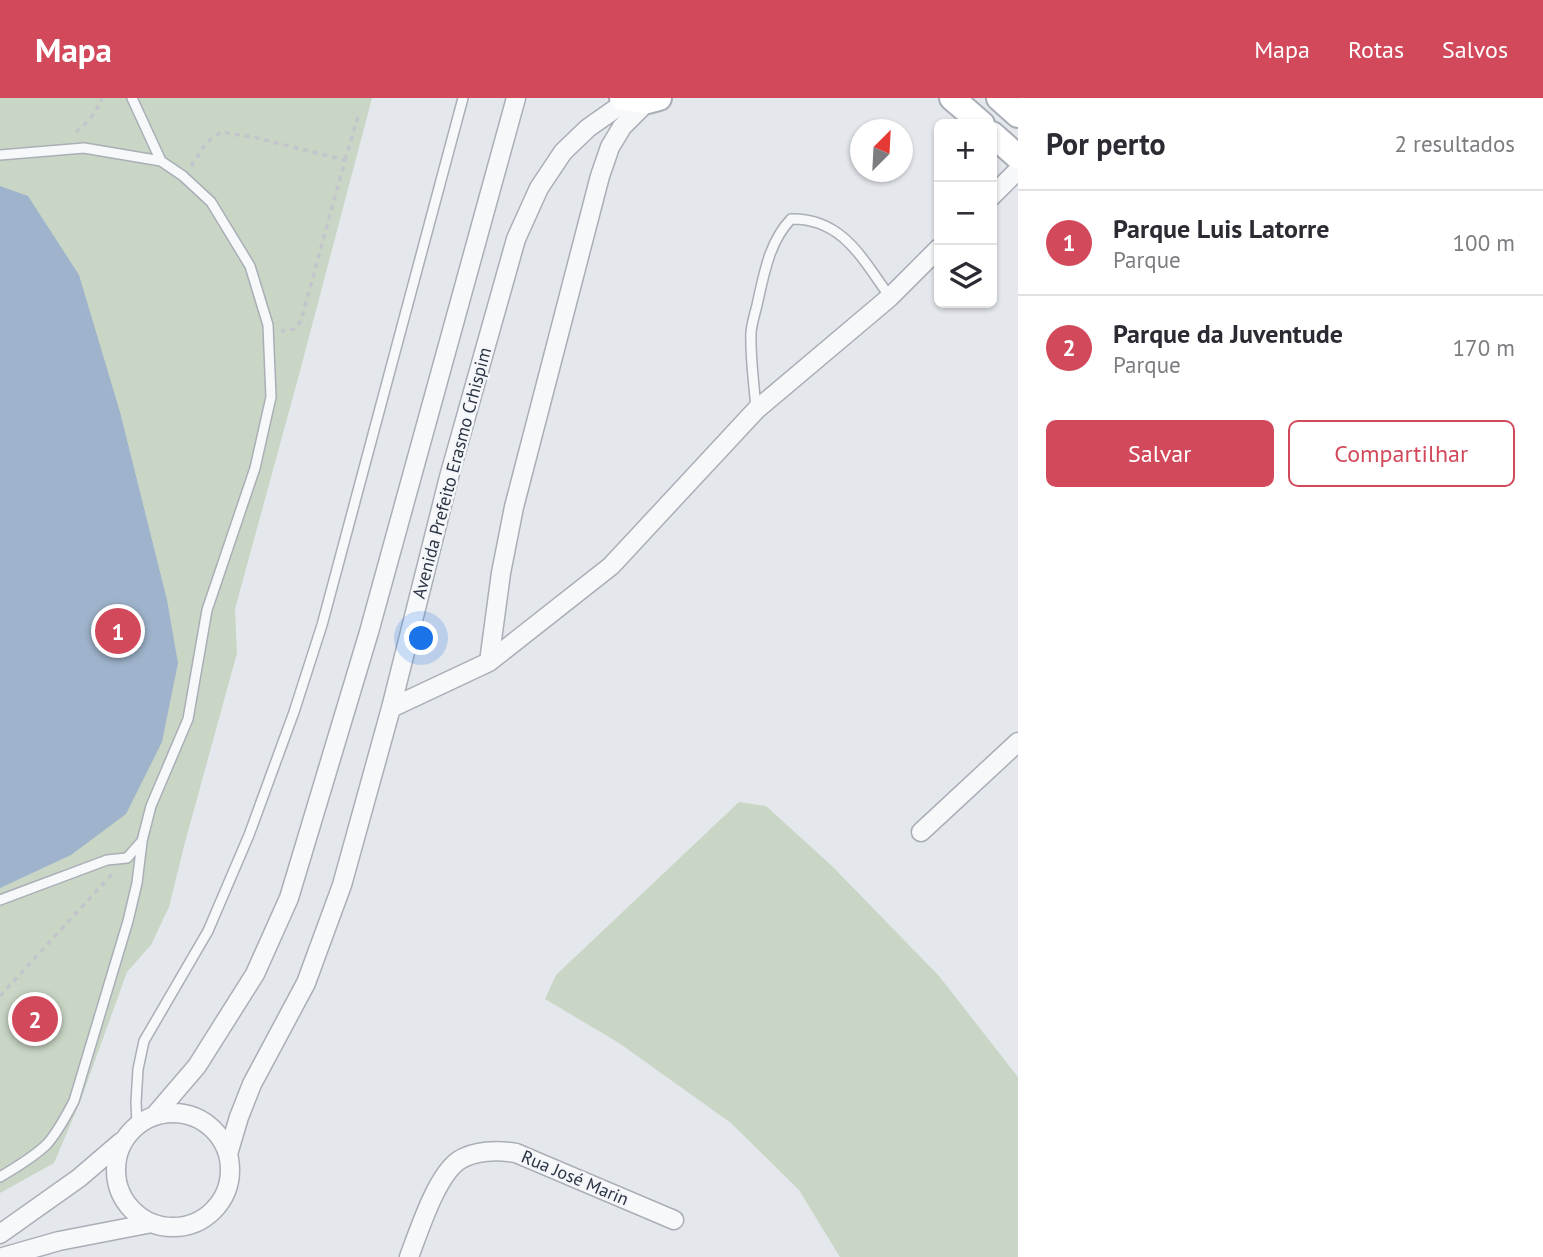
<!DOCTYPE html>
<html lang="pt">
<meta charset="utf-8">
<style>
:root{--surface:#fff;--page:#f2f2f3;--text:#2b2b33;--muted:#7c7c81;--line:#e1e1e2;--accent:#d1495b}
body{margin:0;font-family:"PT Sans",sans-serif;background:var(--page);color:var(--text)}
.controls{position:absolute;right:21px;top:21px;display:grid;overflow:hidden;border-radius:10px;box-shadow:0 2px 5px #0004}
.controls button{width:63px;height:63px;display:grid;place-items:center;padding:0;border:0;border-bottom:2px solid var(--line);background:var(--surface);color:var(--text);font:35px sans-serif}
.compass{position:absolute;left:850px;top:21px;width:63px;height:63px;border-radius:50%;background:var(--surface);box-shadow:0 2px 5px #0004;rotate:24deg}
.you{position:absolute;left:422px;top:541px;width:24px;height:24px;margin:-18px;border:5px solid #fff;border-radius:50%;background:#1a73e8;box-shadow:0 0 0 10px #1a73e833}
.badge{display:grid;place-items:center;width:46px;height:46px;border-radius:50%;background:var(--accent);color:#fff;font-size:23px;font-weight:700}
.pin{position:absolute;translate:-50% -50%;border:4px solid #fff;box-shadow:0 2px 7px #0006}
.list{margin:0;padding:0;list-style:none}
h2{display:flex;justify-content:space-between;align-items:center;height:91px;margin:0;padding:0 28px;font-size:30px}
h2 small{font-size:23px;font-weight:400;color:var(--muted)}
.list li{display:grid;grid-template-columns:46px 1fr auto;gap:21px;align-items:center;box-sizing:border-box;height:105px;padding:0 28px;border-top:2px solid var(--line)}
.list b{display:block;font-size:26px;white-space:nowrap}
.list p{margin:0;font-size:23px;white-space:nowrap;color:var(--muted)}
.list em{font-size:23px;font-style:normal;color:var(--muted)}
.actions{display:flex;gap:14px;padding:21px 28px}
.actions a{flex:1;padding:16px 0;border:2px solid var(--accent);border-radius:10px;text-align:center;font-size:24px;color:var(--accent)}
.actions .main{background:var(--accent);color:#fff}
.icon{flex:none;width:38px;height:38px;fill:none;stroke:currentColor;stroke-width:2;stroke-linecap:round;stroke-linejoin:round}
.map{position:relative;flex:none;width:1018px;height:1159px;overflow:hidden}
header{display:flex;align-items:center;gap:42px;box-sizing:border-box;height:98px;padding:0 35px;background:var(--accent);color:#fff}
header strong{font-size:33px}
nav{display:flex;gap:38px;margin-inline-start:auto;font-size:24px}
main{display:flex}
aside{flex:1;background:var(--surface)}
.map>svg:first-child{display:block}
</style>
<header>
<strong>Mapa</strong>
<nav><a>Mapa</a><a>Rotas</a><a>Salvos</a></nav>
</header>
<main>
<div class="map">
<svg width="1018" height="1159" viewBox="0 0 1018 1159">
<rect width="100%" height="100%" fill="#e4e7ec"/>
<path fill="#c9d6c5" d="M 0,0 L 372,0 L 300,273 L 235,511 L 237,555 L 184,748 L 169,809 L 151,847 L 127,874 L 80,1004 L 54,1065 L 0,1095 Z
M 739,704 L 766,708 L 832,768 L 939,878 L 1018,979 L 1018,1159 L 840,1159 L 799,1092 L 731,1025 L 619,945 L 545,901 L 556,877 Z"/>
<path fill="#9fb4cc" d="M 0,88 L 28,98 L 79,177 L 120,314 L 167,502 L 178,565 L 162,644 L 126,716 L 71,757 L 0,790 Z"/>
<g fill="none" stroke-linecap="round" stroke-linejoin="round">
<defs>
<path id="service" d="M 132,0 L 161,63
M 0,57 L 84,50 L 161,63 L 183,78 L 211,104 L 250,168 L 268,227 L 271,299 L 255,370 L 207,512 L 188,621 L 151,708 L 142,743 L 127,760 L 107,762 L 0,802
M 756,311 C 754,285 750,259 751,234 C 752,225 755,215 757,207 C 764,176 769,144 791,121 C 843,120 863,162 890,199
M 137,1027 L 136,1004 L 138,971 L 144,943 L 208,833 L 249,737 L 294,614 L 322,527 L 463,0
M 0,1079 C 16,1069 33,1060 47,1046 C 58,1034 66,1018 74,1003 L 128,823 L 137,785 L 142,744"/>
<path id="minor" d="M 992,98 L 1018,72
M 489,564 L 501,475 L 514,409 L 600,78 L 610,49 L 622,29 L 648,3
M 391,610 L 489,564 L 611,468 L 756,312 L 890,199 L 939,150
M 921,734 L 1018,644
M116 1072a57 57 0 1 1 114 0a57 57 0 1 1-114 0Z
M 155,1017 L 197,968 L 255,876 L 289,800 L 369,534 L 516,0
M 228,1056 L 239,1019 L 252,986 L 306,885 L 342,787 L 391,610 L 449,379 L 516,141 L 539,90 L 563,54 L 588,30 L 628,2
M 0,1136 L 79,1080 L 121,1044
M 3,1159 L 59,1143 L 152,1125
M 409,1159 C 419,1133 436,1079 458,1063 C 474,1052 498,1052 516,1055 L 674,1122"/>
<path id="secondary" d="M 622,0 L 648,3 L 659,0
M 952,0 L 982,26
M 999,0 L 1018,17
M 992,36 L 1018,59"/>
</defs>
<use href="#service" stroke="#a9aeb7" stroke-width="12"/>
<use href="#minor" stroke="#a9aeb7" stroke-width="21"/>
<use href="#secondary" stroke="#a9aeb7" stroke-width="28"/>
<path stroke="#c2c5cb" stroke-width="3.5" stroke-dasharray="5 5" stroke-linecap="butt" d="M 76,34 C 87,26 97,13 102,0
M 345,62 L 359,15
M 191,68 L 207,44 L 221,34 L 253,39 L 345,62 L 301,223 L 294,231 L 281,233
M 0,898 L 112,776"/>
<use href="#service" stroke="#f7f8fa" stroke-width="9"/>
<use href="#minor" stroke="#f7f8fa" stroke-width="18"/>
<use href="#secondary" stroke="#fff" stroke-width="24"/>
</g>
<g text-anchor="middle" stroke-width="5" stroke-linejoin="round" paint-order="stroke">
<g font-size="18" fill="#2b3445" stroke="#f4f6f9">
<text transform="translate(452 375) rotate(-75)" y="6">Avenida Prefeito Erasmo Crhispim</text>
<text transform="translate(575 1080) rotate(23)" y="6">Rua José Marin</text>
</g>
</g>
</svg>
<div class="controls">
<button>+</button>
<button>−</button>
<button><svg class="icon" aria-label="layers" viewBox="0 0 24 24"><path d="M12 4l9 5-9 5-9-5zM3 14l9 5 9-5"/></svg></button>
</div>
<svg class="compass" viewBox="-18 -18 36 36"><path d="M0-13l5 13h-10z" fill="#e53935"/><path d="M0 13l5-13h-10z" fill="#7c7c81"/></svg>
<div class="you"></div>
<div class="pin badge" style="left:118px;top:533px">1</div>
<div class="pin badge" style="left:35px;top:921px">2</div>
</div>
<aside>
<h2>Por perto<small>2 resultados</small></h2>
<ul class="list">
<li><span class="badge">1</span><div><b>Parque Luis Latorre</b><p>Parque</p></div><em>100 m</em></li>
<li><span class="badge">2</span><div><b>Parque da Juventude</b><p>Parque</p></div><em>170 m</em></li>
</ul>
<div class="actions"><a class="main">Salvar</a><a>Compartilhar</a></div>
</aside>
</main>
